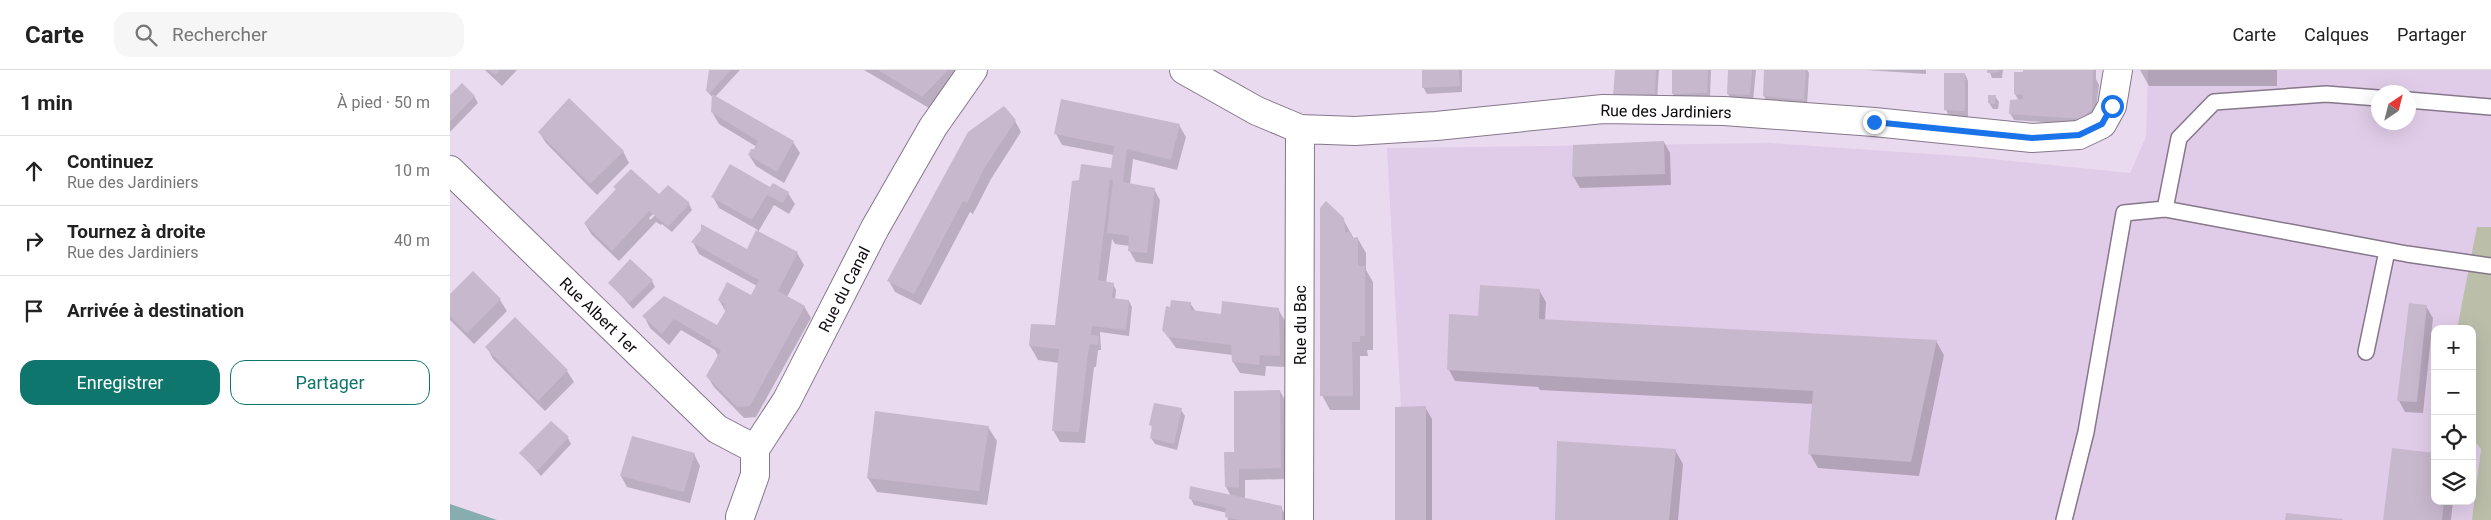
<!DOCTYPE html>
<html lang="fr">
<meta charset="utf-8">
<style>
:root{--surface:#fff;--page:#f6f6f6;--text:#222;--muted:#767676;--line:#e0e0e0;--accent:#0f766e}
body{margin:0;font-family:Roboto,sans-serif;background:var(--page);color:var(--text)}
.controls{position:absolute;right:15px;bottom:15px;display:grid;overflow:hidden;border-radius:10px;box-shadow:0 5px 20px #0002}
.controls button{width:45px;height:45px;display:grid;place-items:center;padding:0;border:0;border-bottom:1px solid var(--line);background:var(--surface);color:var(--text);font:25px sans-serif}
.compass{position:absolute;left:1921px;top:15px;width:45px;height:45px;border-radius:50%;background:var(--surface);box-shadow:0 5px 20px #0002;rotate:35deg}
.stop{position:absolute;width:15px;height:15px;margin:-11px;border:4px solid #1a73e8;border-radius:50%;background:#fff}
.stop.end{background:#1a73e8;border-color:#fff;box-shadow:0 1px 5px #0008}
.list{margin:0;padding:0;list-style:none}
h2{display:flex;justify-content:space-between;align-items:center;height:65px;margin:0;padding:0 20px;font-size:21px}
h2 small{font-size:16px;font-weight:400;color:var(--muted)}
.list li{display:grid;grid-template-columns:32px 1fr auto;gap:15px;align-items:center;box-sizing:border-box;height:70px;padding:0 20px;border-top:1px solid var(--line)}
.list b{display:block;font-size:19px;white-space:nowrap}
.list p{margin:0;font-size:16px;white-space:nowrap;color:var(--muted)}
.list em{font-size:16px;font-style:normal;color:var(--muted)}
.actions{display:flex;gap:10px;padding:15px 20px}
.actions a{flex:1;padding:11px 0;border:1px solid var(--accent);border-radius:15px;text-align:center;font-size:18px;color:var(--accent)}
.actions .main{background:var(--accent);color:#fff}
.icon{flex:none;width:28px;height:28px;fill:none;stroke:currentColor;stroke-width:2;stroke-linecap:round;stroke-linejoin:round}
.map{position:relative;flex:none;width:2041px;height:450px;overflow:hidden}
header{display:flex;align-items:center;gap:30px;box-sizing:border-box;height:70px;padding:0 25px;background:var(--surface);border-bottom:1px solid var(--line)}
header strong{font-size:24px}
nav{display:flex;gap:28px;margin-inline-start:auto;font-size:18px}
.search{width:350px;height:45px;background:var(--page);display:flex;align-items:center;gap:12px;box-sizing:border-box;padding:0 18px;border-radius:15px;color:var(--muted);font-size:19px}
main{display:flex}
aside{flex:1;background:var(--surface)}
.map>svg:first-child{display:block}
</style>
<header>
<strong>Carte</strong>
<div class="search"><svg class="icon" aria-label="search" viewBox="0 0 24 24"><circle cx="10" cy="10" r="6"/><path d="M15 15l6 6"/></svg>Rechercher</div>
<nav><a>Carte</a><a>Calques</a><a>Partager</a></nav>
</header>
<main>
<aside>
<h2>1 min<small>À pied · 50 m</small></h2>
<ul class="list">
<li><svg class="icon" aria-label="ahead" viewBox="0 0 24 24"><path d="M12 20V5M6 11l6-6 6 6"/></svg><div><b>Continuez</b><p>Rue des Jardiniers</p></div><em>10 m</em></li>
<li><svg class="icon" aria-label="right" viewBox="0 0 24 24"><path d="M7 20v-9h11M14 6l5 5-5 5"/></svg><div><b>Tournez à droite</b><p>Rue des Jardiniers</p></div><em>40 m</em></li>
<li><svg class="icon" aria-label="arrive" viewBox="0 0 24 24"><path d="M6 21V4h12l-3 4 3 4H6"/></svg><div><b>Arrivée à destination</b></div></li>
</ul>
<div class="actions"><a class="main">Enregistrer</a><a>Partager</a></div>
</aside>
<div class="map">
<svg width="2041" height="450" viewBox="0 0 2041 450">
<rect width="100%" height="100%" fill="#eadaf0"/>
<path fill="#e0cce8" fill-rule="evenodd" d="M 1698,0 L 2041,0 L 2041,450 L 957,450 L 937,78 L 1320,73 L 1523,87 L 1680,103 L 1696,67 ZM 1928,22 L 1958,22 L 1958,52 L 1928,52 ZM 1985,259 L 2022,259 L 2022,431 L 1985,431 Z"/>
<path fill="#bbbea9" d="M 2027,157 L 2041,157 L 2041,450 L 2022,450 L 2031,379 L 2022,368 L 2022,259 L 2007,259 Z"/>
<path fill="#87adb0" d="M 0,434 L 47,450 L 0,450 Z"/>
<path fill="#0003" fill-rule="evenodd" d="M 35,0 L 67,0 L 52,16 Z
M 260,0 L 290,0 L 265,27 L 343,72 L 350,83 L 334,113 L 306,96 L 299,85 L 307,77 L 269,54 L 262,42 L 263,28 L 257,21 Z
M 414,0 L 515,0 L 479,38 Z
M 973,0 L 1012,0 L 1012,22 L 977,24 L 973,17 Z
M 1167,0 L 1209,0 L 1207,30 L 1168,32 Z
M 1224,0 L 1261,0 L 1260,29 L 1226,30 L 1223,24 Z
M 1279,0 L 1306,0 L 1303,31 L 1282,30 L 1278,24 Z
M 1315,0 L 1360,0 L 1357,0 L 1359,3 L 1357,35 L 1317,32 L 1314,26 Z
M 1416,0 L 1476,0 L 1476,4 Z
M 1539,0 L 1553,0 L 1552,8 L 1542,8 Z
M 1574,0 L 1646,0 L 1646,9 L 1649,15 L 1645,45 L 1634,55 L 1564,50 L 1560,43 L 1569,31 L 1565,24 Z
M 1690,0 L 1827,0 L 1827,16 L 1699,16 Z
M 1515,4 L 1518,11 L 1518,47 L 1499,46 L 1496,40 Z
M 24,26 L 28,33 L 0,62 L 0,27 Z
M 1545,26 L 1549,32 L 1548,39 L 1543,39 L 1539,33 Z
M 565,51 L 571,62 L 541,109 L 523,144 L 520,142 L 471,235 L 445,222 L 439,211 Z
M 729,55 L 736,67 L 727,100 L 683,89 L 680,115 L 704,119 L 710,130 L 703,194 L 686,192 L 679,180 L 680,176 L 665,174 L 662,169 L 656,213 L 663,214 L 666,220 L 665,230 L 679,231 L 682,237 L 679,266 L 650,262 L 651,280 L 648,280 L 646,297 L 644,297 L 635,373 L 610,372 L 603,360 L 609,293 L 588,290 L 580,276 L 606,257 L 662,100 L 664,85 L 612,75 L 606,64 Z
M 89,62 L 173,81 L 179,93 L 147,125 L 96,73 Z
M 1214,72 L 1220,83 L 1221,115 L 1130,118 L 1123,106 Z
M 165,117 L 239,134 L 242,140 L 222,162 L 212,154 L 211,155 L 206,152 L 169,191 L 142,165 L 135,154 L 167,120 ZM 214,133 L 216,135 L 200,150 L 199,148 Z
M 321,118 L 338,123 L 345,134 L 339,144 L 324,135 L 308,162 L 347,183 L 354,195 L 337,227 L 354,236 L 361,248 L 306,347 L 294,348 L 264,317 L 257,306 L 268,286 L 265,280 L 231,260 L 219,275 L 200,258 L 194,246 L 215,227 L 267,256 L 276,242 L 269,230 L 302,227 L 307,216 L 249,184 L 243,172 L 297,180 L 308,160 L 269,138 L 263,127 Z
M 893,149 L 904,169 L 908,169 L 916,183 L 916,200 L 923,212 L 923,280 L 917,280 L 918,286 L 910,286 L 910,340 L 880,340 L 872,325 Z
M 202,211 L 205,217 L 183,239 L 160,213 Z
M 1089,220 L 1096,232 L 1095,251 L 1486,271 L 1494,285 L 1469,406 L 1368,398 L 1360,384 L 1363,334 L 1090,320 L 1088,317 L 1005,311 L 999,300 L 1029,247 Z
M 0,226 L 50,230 L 57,241 L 24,274 L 0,250 Z
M 740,233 L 746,242 L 772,245 L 828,239 L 835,251 L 836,297 L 816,296 L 815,306 L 790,303 L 783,292 L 783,285 L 726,278 L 713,260 Z
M 1976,236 L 1983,248 L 1973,343 L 1955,342 L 1949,331 Z
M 37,277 L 117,301 L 124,312 L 95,341 L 43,289 Z
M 830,321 L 836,332 L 837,409 L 795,410 L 795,429 L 831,437 L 838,450 L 778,450 L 777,443 L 744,435 L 741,429 L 781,426 L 776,417 L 776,383 L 785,383 Z
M 975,337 L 982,349 L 982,450 L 946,450 Z
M 731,340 L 735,346 L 727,380 L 705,374 L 701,368 L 703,359 L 701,355 Z
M 538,357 L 547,371 L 537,435 L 427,422 L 418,408 Z
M 118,368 L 121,374 L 91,406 L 71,383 Z
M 1225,380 L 1233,394 L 1228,450 L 1107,450 Z
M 244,384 L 250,396 L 240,433 L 177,417 L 171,406 Z
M 1985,431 L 2003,431 L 2001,450 L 1934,450 Z"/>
<path fill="#c8b8ce" d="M 39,0 L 50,0 L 45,5 Z
M 259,0 L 281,0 L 260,23 L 256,21 Z
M 428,0 L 498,0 L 472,27 Z
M 972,0 L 1009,0 L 1010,16 L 972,18 Z
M 1165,0 L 1206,0 L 1205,24 L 1163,26 Z
M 1222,0 L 1258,0 L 1257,23 L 1222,24 Z
M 1278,0 L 1302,0 L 1300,25 L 1277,24 Z
M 1314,0 L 1356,0 L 1354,30 L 1313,26 Z
M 1537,0 L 1550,0 L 1549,2 L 1537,3 Z
M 1573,0 L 1643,0 L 1642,39 L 1631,49 L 1559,44 L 1560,30 L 1573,29 L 1573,25 L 1564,24 L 1564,2 L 1573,2 Z
M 1494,3 L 1515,3 L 1515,41 L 1494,40 Z
M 12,13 L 25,26 L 0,52 L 0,25 Z
M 262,24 L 344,71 L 327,102 L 298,85 L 301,79 L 304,79 L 308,71 L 261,42 Z
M 1538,25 L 1546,25 L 1545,34 L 1538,33 Z
M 119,28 L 174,81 L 140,114 L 88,62 Z
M 611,29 L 730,54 L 721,90 L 677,79 L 673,112 L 705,118 L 697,183 L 678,181 L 679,166 L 657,163 L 663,111 L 660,110 L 648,210 L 664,213 L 662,228 L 679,230 L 676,260 L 642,256 L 641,265 L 649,266 L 648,275 L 640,274 L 638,283 L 629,362 L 602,361 L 609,279 L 579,276 L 581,254 L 605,255 L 622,111 L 629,110 L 631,94 L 661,98 L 664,76 L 604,64 Z
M 554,36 L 566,50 L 535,97 L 517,133 L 513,131 L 464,224 L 437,211 L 518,62 Z
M 1214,71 L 1215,104 L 1122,107 L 1123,75 Z
M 280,94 L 320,117 L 323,113 L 339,122 L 333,133 L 317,125 L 302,150 L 261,127 Z
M 181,99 L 209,124 L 218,115 L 240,133 L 218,157 L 199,141 L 162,181 L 134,153 L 166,119 L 163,117 Z
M 876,131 L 894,148 L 895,162 L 901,162 L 902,168 L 908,167 L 908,196 L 915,196 L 915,266 L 910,266 L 910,272 L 902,272 L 903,326 L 870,326 L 870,138 Z
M 251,154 L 297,179 L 306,160 L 348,182 L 328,221 L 355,236 L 300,336 L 287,337 L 256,306 L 271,280 L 260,274 L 261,271 L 224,249 L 212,264 L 192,246 L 214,226 L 267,255 L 276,240 L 273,238 L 275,234 L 268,230 L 277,212 L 301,225 L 309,210 L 241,172 L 251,160 Z
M 180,189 L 203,210 L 179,233 L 158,213 Z
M 23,201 L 51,229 L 17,263 L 0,246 L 0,224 Z
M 1030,215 L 1090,219 L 1089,249 L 1487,270 L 1461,392 L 1358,384 L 1363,321 L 997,300 L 999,244 L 1028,246 Z
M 721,230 L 741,232 L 741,240 L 771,244 L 772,231 L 829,238 L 830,286 L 810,285 L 809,295 L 782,292 L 781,275 L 718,267 L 712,260 L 716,236 L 720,237 Z
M 1959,233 L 1977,235 L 1967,332 L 1947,331 Z
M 65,247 L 118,300 L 88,331 L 35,277 Z
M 830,320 L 831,398 L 789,399 L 789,418 L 775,417 L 774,382 L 784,382 L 784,321 Z
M 704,333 L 732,338 L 724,374 L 700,368 L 702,356 L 699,355 Z
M 976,336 L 976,450 L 945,450 L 945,337 Z
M 425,341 L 539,356 L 529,421 L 417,408 Z
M 101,351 L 119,367 L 87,401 L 69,383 Z
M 182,366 L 245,383 L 234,422 L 170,406 Z
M 1107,371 L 1226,379 L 1219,450 L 1105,450 Z
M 1942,378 L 1985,383 L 1985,431 L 1994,431 L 1992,450 L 1933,450 Z
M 740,416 L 832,436 L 832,450 L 789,450 L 775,447 L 776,438 L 739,429 Z
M 1836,443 L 1893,449 L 1893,450 L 1835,450 Z"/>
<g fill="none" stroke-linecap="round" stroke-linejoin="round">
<defs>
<path id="lane" d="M 1958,30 L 2041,37
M 1715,139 L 1729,68 L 1764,32 L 1876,24 L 1928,28
M 1916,282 L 1937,181
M 1614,450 L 1636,362 L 1674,143 L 1715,139 L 1957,184 L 2041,196"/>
<path id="street" d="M 734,0 L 807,41 L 850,59 L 905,61 L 986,56 L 1153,39 L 1274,41 L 1424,52 L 1582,68 L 1629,65 L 1652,54 L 1662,36 L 1668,0
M 0,100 L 267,359 L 305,379
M 290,447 L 305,405 L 305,379 L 337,330 L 425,158 L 483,57 L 523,0
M 849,450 L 850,59"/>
</defs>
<use href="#lane" stroke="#86778b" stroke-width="18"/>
<use href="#street" stroke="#86778b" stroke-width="30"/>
<use href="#lane" stroke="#fff" stroke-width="15"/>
<use href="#street" stroke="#fff" stroke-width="28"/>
</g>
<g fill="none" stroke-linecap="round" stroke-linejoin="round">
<path stroke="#1a73e8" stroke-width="6" d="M 1424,52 L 1582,68 L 1629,65 L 1652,54 L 1662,36"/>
</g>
<g text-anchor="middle" stroke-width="4" stroke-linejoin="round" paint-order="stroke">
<g font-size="16" fill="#0f0911" stroke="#fff">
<text transform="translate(1216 41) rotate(1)" y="6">Rue des Jardiniers</text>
<text transform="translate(394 219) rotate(-63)" y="6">Rue du Canal</text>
<text transform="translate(149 245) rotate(44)" y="6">Rue Albert 1er</text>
<text transform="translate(850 255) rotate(-90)" y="6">Rue du Bac</text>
</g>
</g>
</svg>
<div class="controls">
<button>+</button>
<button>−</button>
<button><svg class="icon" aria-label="locate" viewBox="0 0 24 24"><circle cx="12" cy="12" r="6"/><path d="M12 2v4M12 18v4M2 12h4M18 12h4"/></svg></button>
<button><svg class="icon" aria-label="layers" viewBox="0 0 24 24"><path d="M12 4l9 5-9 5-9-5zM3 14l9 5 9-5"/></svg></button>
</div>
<svg class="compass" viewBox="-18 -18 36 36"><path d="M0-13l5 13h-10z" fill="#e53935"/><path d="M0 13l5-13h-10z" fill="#767676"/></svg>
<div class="stop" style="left:1662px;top:36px"></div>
<div class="stop end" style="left:1424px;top:52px"></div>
</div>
</main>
